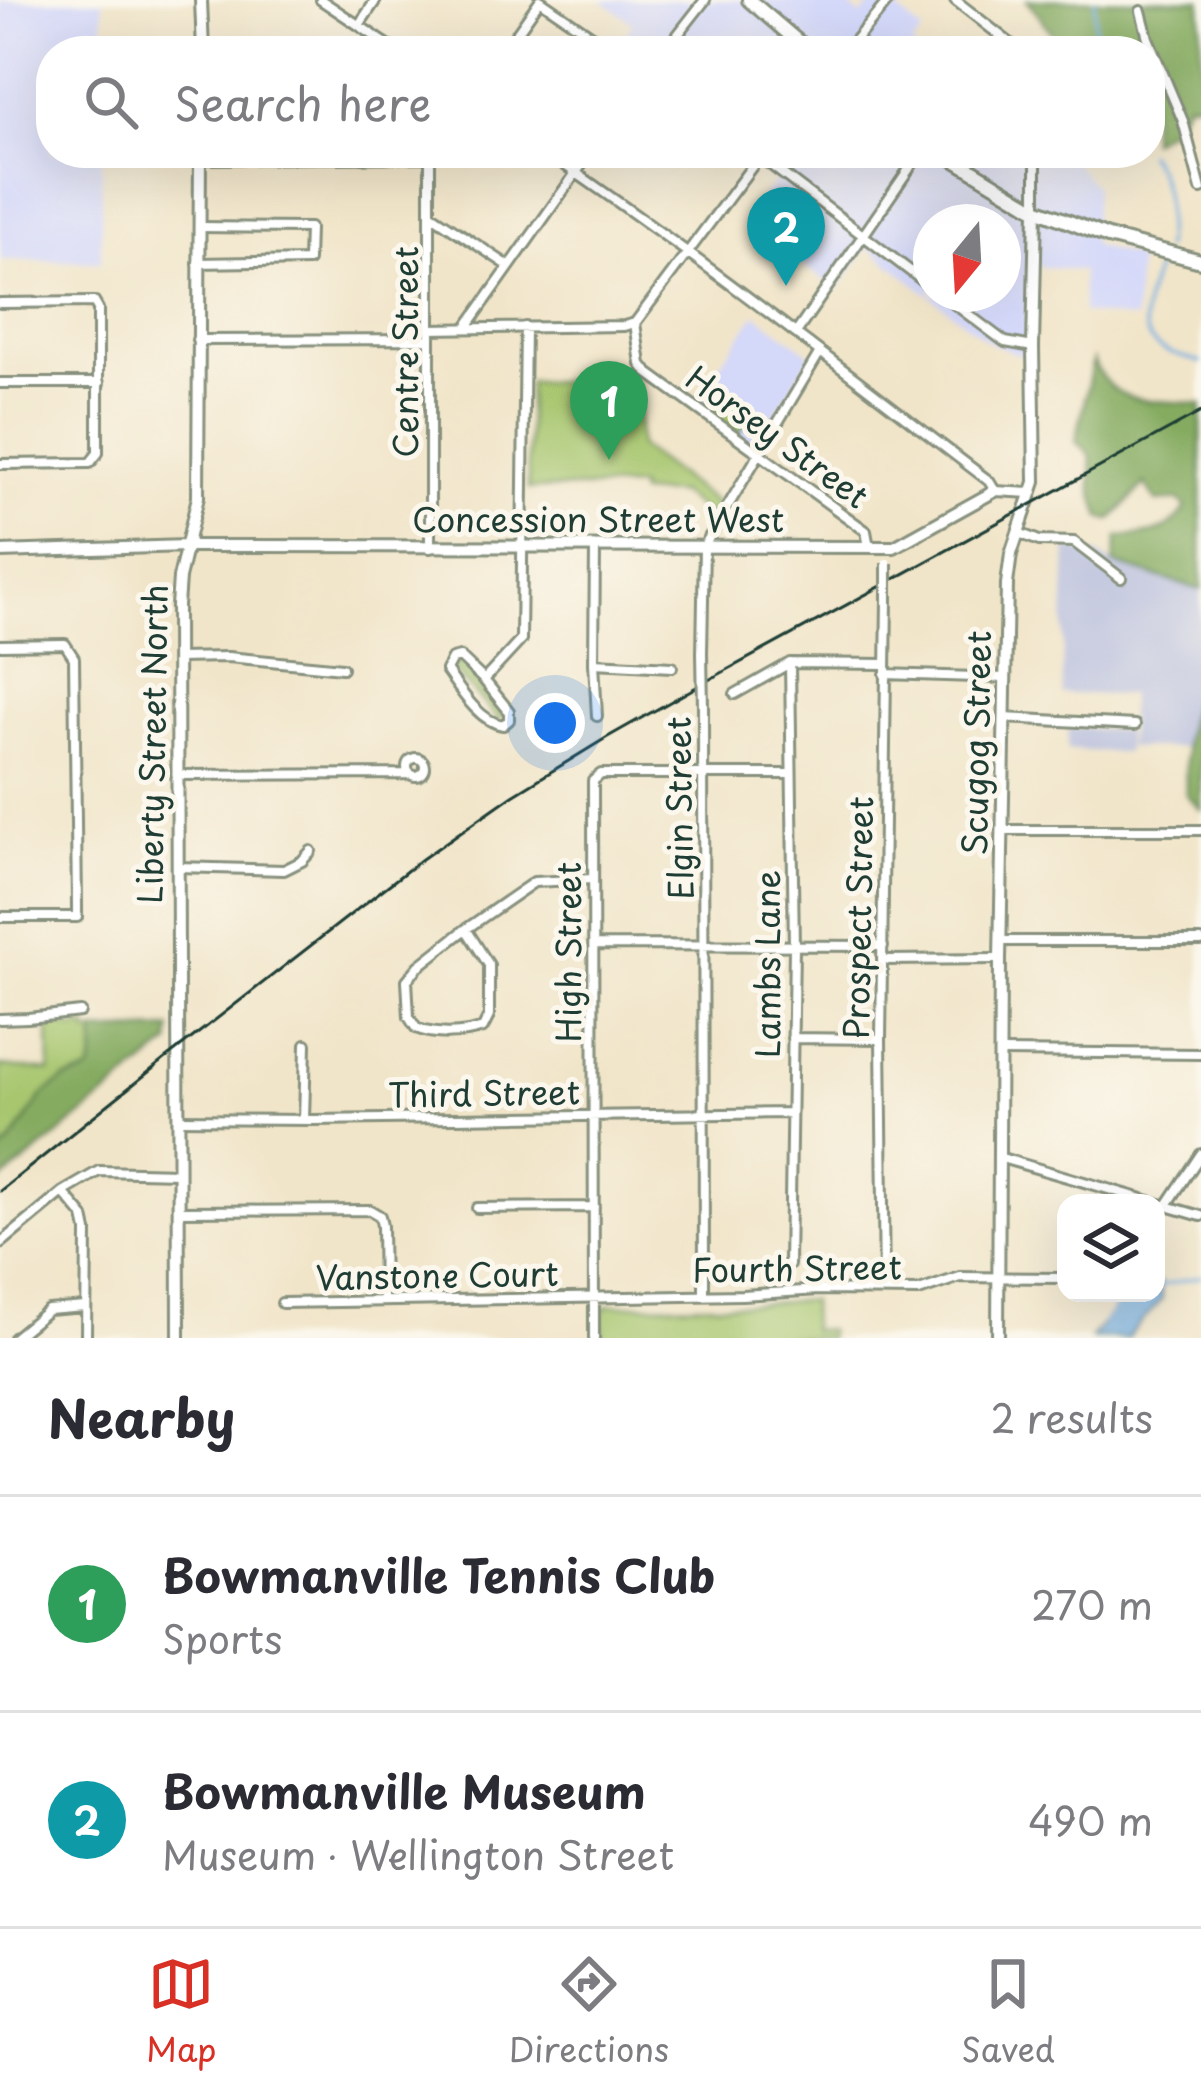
<!DOCTYPE html>
<meta charset="utf-8">
<style>
:root{--surface:#fff;--page:#f2f2f3;--text:#2b2b33;--muted:#7c7c81;--line:#e1e1e2;--accent:#d93025}
body{margin:0;font-family:"Playpen Sans",sans-serif;background:var(--page);color:var(--text)}
.controls{position:absolute;right:36px;bottom:36px;display:grid;overflow:hidden;border-radius:24px;box-shadow:0 12px 48px #0002}
.controls button{width:108px;height:108px;display:grid;place-items:center;padding:0;border:0;border-bottom:3px solid var(--line);background:var(--surface);color:var(--text);font:60px sans-serif}
.compass{position:absolute;left:913px;top:204px;width:108px;height:108px;border-radius:50%;background:var(--surface);box-shadow:0 12px 48px #0002;rotate:198deg}
.you{position:absolute;left:555px;top:723px;width:42px;height:42px;margin:-30px;border:9px solid #fff;border-radius:50%;background:#1a73e8;box-shadow:0 0 0 18px #1a73e833}
.badge{display:grid;place-items:center;width:78px;height:78px;border-radius:50%;background:var(--accent);color:#fff;font-size:39px;font-weight:700}
.pin{position:absolute;translate:-50% -99px;filter:drop-shadow(0 3px 6px #0008)}
.pin::after{content:'';position:absolute;top:63px;width:42px;height:36px;background:inherit;clip-path:polygon(0 0,100% 0,50% 100%)}
.list{margin:0;padding:0;list-style:none}
h2{display:flex;justify-content:space-between;align-items:center;height:156px;margin:0;padding:0 48px;font-size:51px}
h2 small{font-size:39px;font-weight:400;color:var(--muted)}
.list li{display:grid;grid-template-columns:78px 1fr auto;gap:36px;align-items:center;box-sizing:border-box;height:216px;padding:0 48px;border-top:3px solid var(--line)}
.list b{display:block;font-size:45px;white-space:nowrap}
.list p{margin:0;font-size:39px;white-space:nowrap;color:var(--muted)}
.list em{font-size:39px;font-style:normal;color:var(--muted)}
.icon{flex:none;width:66px;height:66px;fill:none;stroke:currentColor;stroke-width:2;stroke-linecap:round;stroke-linejoin:round}
.map{position:relative;flex:none;width:1201px;height:1338px;overflow:hidden}
.search{position:absolute;background:var(--surface);box-shadow:0 12px 48px #0002;left:36px;right:36px;top:36px;height:132px;display:flex;align-items:center;gap:30px;box-sizing:border-box;padding:0 42px;border-radius:48px;color:var(--muted);font-size:45px}
.sheet{height:588px;background:var(--surface)}
nav{display:flex;justify-content:space-around;align-items:center;box-sizing:border-box;height:168px;border-top:3px solid var(--line);background:var(--surface);font-size:33px;color:var(--muted)}
nav a{display:grid;justify-items:center;gap:6px}
nav .on{color:var(--accent)}
.map>svg:first-child{display:block}
</style>
<div class="map">
<svg width="1201" height="1338" viewBox="0 0 1201 1338">
<rect width="100%" height="100%" fill="#fbf7ec"/>
<filter id="ink" filterUnits="userSpaceOnUse"><feTurbulence type="fractalNoise" baseFrequency=".00833" numOctaves="2"/><feDisplacementMap in="SourceGraphic" scale="24" xChannelSelector="R" yChannelSelector="G"/><feConvolveMatrix kernelMatrix="1 2 1 2 8 2 1 2 1" color-interpolation-filters="sRGB"/></filter>
<filter id="wash" filterUnits="userSpaceOnUse"><feTurbulence type="fractalNoise" baseFrequency=".004" numOctaves="4" result="noise"/><feDisplacementMap in="SourceGraphic" scale="48" xChannelSelector="R" yChannelSelector="G"/><feGaussianBlur stdDeviation="2.7" result="paint"/><feColorMatrix in="noise" values="0 0 0 0 0 0 0 0 0 0 0 0 0 0 0 0 0 1.4 0 .05"/><feComposite in="paint" operator="in"/></filter>
<g filter="url(#wash)">
<rect width="100%" height="100%" fill="#f1e5c9"/>
<path fill="#d4d8f9" fill-rule="evenodd" d="M 0,0 L 103,0 L 103,38 L 134,39 L 134,51 L 51,51 L 51,153 L 102,153 L 101,262 L 0,260 Z
M 601,0 L 841,0 L 861,16 L 876,0 L 887,0 L 923,32 L 912,46 L 918,51 L 614,51 L 633,23 Z
M 741,153 L 1052,153 L 1074,162 L 1095,187 L 1092,245 L 1138,258 L 1135,320 L 1082,313 L 1081,271 L 1028,265 L 1024,357 L 989,342 L 868,247 L 837,290 L 744,221 L 775,181 ZM 931,222 L 1003,222 L 1003,294 L 931,294 Z
M 756,314 L 811,354 L 755,447 L 693,402 Z"/>
<path fill="#bdc3de" d="M 1067,548 L 1099,554 L 1114,564 L 1201,590 L 1201,657 L 1185,748 L 1128,748 L 1129,695 L 1061,694 Z
M 1068,728 L 1126,730 L 1126,753 L 1067,750 Z"/>
<path fill="#a7c66e" stroke="#638251" stroke-width="3" d="M 528,382 L 638,382 L 639,447 L 718,505 L 711,517 L 679,493 L 639,494 L 638,487 L 528,489 Z
M 733,396 L 754,410 L 738,434 L 711,415 L 719,401 Z
M 456,662 L 460,662 L 504,711 L 502,719 L 498,719 L 456,673 L 452,665 Z
M 59,1024 L 72,1028 L 87,1026 L 88,1033 L 171,1029 L 170,1044 L 0,1176 L 0,1066 L 50,1071 L 49,1025 Z
M 810,1300 L 811,1330 L 828,1330 L 828,1338 L 602,1338 L 602,1309 L 606,1309 L 607,1305 L 751,1304 Z"/>
<path fill="#85ab61" stroke="#52744a" stroke-width="3" d="M 1027,0 L 1201,0 L 1201,101 L 1187,102 L 1172,127 L 1150,140 L 1150,51 L 1066,51 Z
M 1093,360 C 1113,411 1157,398 1201,404 L 1201,590 L 1114,564 L 1118,537 C 1146,536 1170,534 1186,508 L 1179,500 L 1156,502 L 1145,484 L 1111,520 L 1101,518 C 1098,508 1094,497 1092,487 C 1089,464 1099,457 1076,442 Z
M 1201,657 L 1201,810 L 1186,794 L 1185,739 Z
M 171,1029 L 170,1044 L 0,1182 L 0,1152 L 10,1144 L 43,1095 L 65,1079 L 84,1074 L 90,1070 L 94,1057 L 95,1032 Z"/>
<path fill="#71aee3" stroke="#48768c" stroke-width="3" d="M 1156,1281 L 1160,1283 L 1162,1299 L 1127,1338 L 1091,1338 L 1128,1293 L 1156,1293 Z"/>
<g fill="none" stroke-linecap="round" stroke-linejoin="round">
<path stroke="#71aee3" stroke-width="3" d="M 1095,51 L 1095,0
M 1147,153 C 1169,183 1167,213 1164,249
M 1161,258 C 1152,279 1132,325 1154,344 C 1166,354 1186,358 1201,362
M 1156,1287 L 1201,1276
M 1103,1324 L 1119,1305"/>
</g>
</g>
<g filter="url(#ink)">
<g fill="none" stroke-linecap="round" stroke-linejoin="round">
<defs>
<path id="street" d="M 321,0 L 397,51
M 955,0 L 1020,51
M 1141,11 L 1148,38 L 1183,121 L 1201,189
M 359,25 L 376,0
M 504,51 L 540,0 L 614,51
M 665,51 L 705,0
M 846,51 L 889,0
M 547,153 C 699,256 843,370 989,481 L 995,491 L 1031,493
M 755,153 L 931,287
M 762,153 L 635,323 L 641,364 L 647,372 L 866,531 L 869,547
M 1036,153 L 1036,209
M 430,157 L 430,548
M 200,159 L 430,157
M 432,215 L 509,266
M 198,263 L 308,261 L 309,228 L 199,227
M 941,294 L 1005,342 L 1033,347
M 0,303 L 94,302 L 98,309 L 98,453 L 90,463 L 0,464
M 466,328 L 590,153
M 430,329 L 624,326 L 635,323
M 796,333 L 920,153
M 197,340 L 430,339
M 0,383 L 99,383
M 1019,533 L 1039,541 L 1074,542 L 1121,578
M 595,546 L 594,663 L 597,716
M 0,645 L 65,644 L 74,658 L 77,905 L 77,917 L 0,917
M 702,653 L 704,546 L 820,352
M 460,657 L 484,680 L 509,711 L 509,720 L 503,725 C 479,722 459,688 446,670 L 452,659 Z
M 177,658 L 228,657 L 342,668
M 594,663 L 672,667
M 885,674 L 1005,678
M 484,680 L 521,640 L 525,327
M 735,694 L 790,663 L 885,664
M 703,708 L 704,1295
M 1005,718 L 1135,725
M407 767a9 9 0 1 1 18 0a9 9 0 1 1-18 0Z
M 178,775 L 410,774
M 1003,830 L 1201,830
M 177,867 L 284,870 L 302,861 L 311,851
M 466,929 L 489,965 L 489,1016 L 483,1028 C 463,1035 435,1036 416,1028 L 409,1017 L 407,980 L 419,966 L 466,929 L 534,882 L 593,879
M 1000,941 L 1201,941
M 595,945 L 883,946
M 883,960 L 1000,959
M 0,1019 L 28,1018 L 80,1012
M 792,1038 L 881,1039
M 1000,1052 L 1201,1054
M 178,1119 L 314,1120 L 791,1113
M 304,1120 L 306,1044
M 998,1157 L 1201,1216
M 63,1192 L 84,1217 L 87,1231 L 86,1338
M 1167,1205 L 1201,1154
M 477,1208 L 594,1207
M 178,1211 L 370,1210 L 380,1216 L 382,1226 L 383,1300
M 0,1244 L 63,1192 L 99,1171 L 178,1173
M 789,1265 L 794,948 L 790,663
M 884,1290 L 881,1039 L 887,599
M 282,1303 L 742,1295 L 819,1290 L 919,1291 L 960,1277 L 1066,1278
M 14,1338 L 48,1310 L 85,1307
M 594,1338 L 593,781 L 601,774 L 791,774"/>
<path id="secondary" d="M 201,0 L 203,51
M 0,552 L 186,546 L 894,547 L 995,491
M 179,1338 L 177,606 L 179,578 L 198,497 L 200,153
M 998,1338 L 1000,959 L 1007,584 L 1011,554 L 1035,482 L 1033,347 L 1036,209"/>
<path id="primary" d="M 749,0 L 809,51
M 944,153 L 1036,209 L 1108,237 L 1201,261"/>
</defs>
<use href="#street" stroke="#88917e" stroke-width="14"/>
<use href="#secondary" stroke="#88917e" stroke-width="16"/>
<use href="#primary" stroke="#88917e" stroke-width="18"/>
<use href="#street" stroke="#fff" stroke-width="8"/>
<use href="#secondary" stroke="#fff" stroke-width="10"/>
<use href="#primary" stroke="#fff" stroke-width="12"/>
<path stroke="#1f3d34" stroke-width="3" d="M 0,1191 L 165,1059 L 422,859 L 513,795 L 606,738 L 714,677 L 1201,412"/>
<defs>
<path id="street-bridge" d="M 887,563 L 887,599
M 702,653 L 703,708"/>
</defs>
<use href="#street-bridge" stroke="#88917e" stroke-width="14" stroke-linecap="butt"/>
<use href="#street-bridge" stroke="#fff" stroke-width="8"/>
</g>
</g>
<g text-anchor="middle" stroke-width="10" stroke-linejoin="round" paint-order="stroke">
<g font-size="33" fill="#1f3d34" stroke="#fbf7ec">
<text transform="translate(406 352) rotate(-90)" y="12">Centre Street</text>
<text transform="translate(777 437) rotate(36)" y="12">Horsey Street</text>
<text x="598" y="532">Concession Street West</text>
<text transform="translate(977 743) rotate(-89)" y="12">Scugog Street</text>
<text transform="translate(153 744) rotate(-89)" y="12">Liberty Street North</text>
<text transform="translate(680 808) rotate(-91)" y="12">Elgin Street</text>
<text transform="translate(859 918) rotate(-89)" y="12">Prospect Street</text>
<text transform="translate(569 952) rotate(-90)" y="12">High Street</text>
<text transform="translate(768 964) rotate(-90)" y="12">Lambs Lane</text>
<text transform="translate(484 1094) rotate(-1)" y="12">Third Street</text>
<text transform="translate(797 1269) rotate(-1)" y="12">Fourth Street</text>
<text transform="translate(437 1276) rotate(-1)" y="12">Vanstone Court</text>
</g>
</g>
</svg>
<div class="controls">
<button><svg class="icon" aria-label="layers" viewBox="0 0 24 24"><path d="M12 4l9 5-9 5-9-5zM3 14l9 5 9-5"/></svg></button>
</div>
<svg class="compass" viewBox="-18 -18 36 36"><path d="M0-13l5 13h-10z" fill="#e53935"/><path d="M0 13l5-13h-10z" fill="#7c7c81"/></svg>
<div class="you"></div>
<div class="pin badge" style="left:609px;top:460px;background:#2e9e5b">1</div>
<div class="pin badge" style="left:786px;top:286px;background:#0f9aa8">2</div>
<div class="search"><svg class="icon" aria-label="search" viewBox="0 0 24 24"><circle cx="10" cy="10" r="6"/><path d="M15 15l6 6"/></svg>Search here</div>
</div>
<section class="sheet">
<h2>Nearby<small>2 results</small></h2>
<ul class="list">
<li><span class="badge" style="background:#2e9e5b">1</span><div><b>Bowmanville Tennis Club</b><p>Sports</p></div><em>270 m</em></li>
<li><span class="badge" style="background:#0f9aa8">2</span><div><b>Bowmanville Museum</b><p>Museum · Wellington Street</p></div><em>490 m</em></li>
</ul>
</section>
<nav>
<a class="on"><svg class="icon" aria-label="map" viewBox="0 0 24 24"><path d="M3 6l6-2 6 2 6-2v14l-6 2-6-2-6 2zM9 4v14M15 6v14"/></svg>Map</a>
<a><svg class="icon" aria-label="directions" viewBox="0 0 24 24"><path d="M12 3l9 9-9 9-9-9zM9 14v-3h6M13 9l2 2-2 2"/></svg>Directions</a>
<a><svg class="icon" aria-label="saved" viewBox="0 0 24 24"><path d="M7 4h10v16l-5-4-5 4z"/></svg>Saved</a>
</nav>
